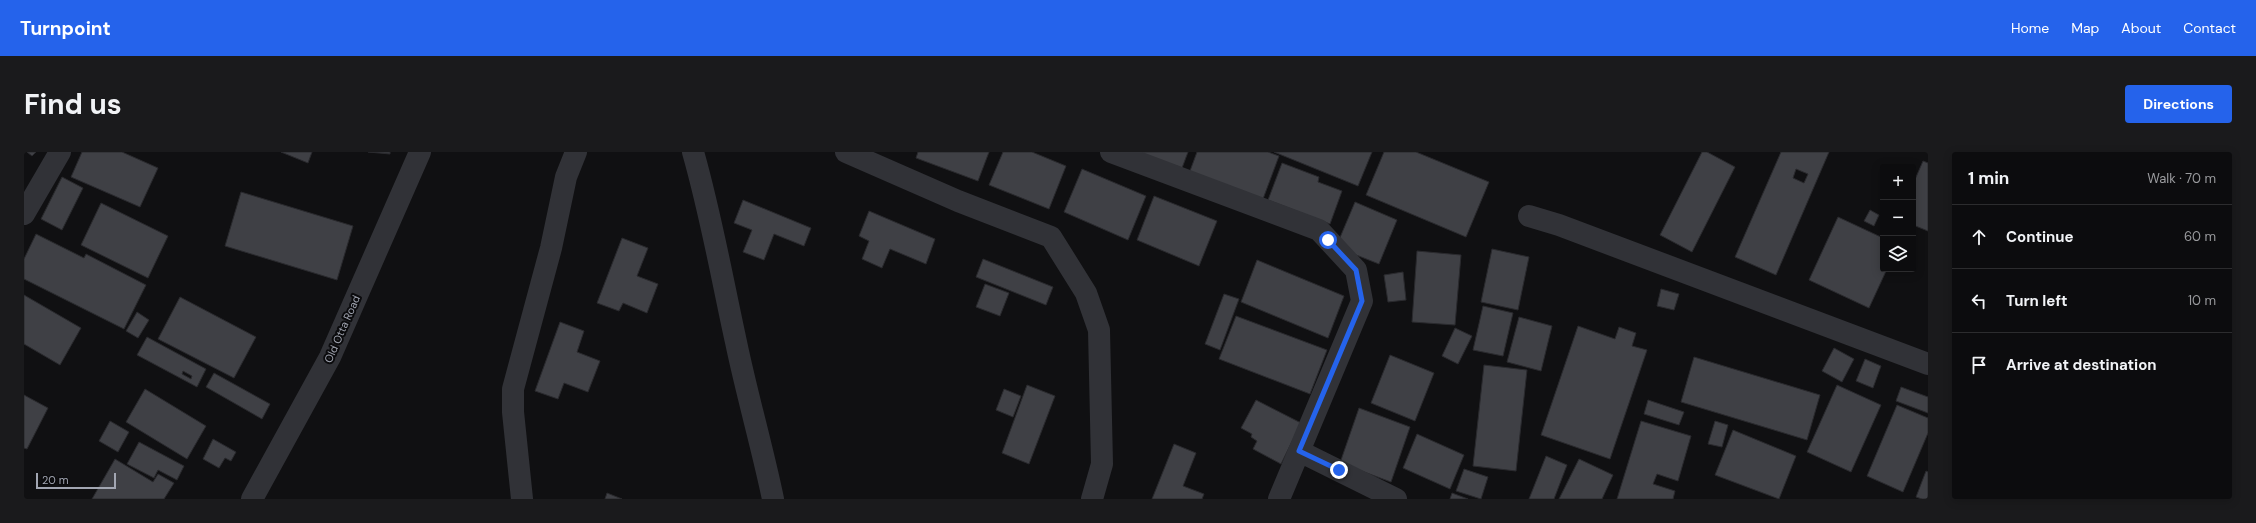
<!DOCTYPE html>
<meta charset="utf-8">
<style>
:root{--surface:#0c0c0e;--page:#1a1a1c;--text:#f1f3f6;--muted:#9a9b9e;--line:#2c2c2e;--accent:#2563eb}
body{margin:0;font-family:"DM Sans",sans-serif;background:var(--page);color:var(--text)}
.controls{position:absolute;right:12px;top:12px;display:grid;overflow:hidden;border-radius:4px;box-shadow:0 2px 10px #0003}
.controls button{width:36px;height:36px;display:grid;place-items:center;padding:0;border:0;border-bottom:1px solid var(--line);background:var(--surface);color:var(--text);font:20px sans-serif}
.scale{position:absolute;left:12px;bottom:10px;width:80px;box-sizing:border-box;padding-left:4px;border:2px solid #a2a6b2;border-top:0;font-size:11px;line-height:14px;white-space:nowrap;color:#a2a6b2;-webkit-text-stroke:3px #0b0b0d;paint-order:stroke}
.stop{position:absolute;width:12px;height:12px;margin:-9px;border:3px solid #2563eb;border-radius:50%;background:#fff}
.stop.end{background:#2563eb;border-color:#fff;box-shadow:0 1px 4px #0008}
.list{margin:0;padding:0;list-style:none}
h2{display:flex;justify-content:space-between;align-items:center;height:52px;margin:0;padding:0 16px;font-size:17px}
h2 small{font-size:13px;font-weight:400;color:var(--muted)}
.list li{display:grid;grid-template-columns:26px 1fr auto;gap:12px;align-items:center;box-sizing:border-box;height:64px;padding:0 16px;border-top:1px solid var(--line)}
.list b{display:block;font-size:15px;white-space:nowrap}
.list em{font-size:13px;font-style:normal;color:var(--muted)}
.icon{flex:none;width:22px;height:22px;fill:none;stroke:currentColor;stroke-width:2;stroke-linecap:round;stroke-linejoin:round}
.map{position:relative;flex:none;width:1904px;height:347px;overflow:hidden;border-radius:4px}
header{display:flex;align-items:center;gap:24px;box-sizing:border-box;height:56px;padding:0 20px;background:var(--accent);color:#fff}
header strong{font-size:19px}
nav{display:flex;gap:22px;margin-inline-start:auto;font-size:14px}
.intro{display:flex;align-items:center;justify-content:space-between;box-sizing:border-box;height:96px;padding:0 24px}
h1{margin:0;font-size:28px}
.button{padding:10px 18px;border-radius:4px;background:var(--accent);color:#fff;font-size:14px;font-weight:700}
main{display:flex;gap:24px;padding:0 24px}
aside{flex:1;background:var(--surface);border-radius:4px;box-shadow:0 2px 10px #0003}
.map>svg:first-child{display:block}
</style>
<header>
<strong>Turnpoint</strong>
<nav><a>Home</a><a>Map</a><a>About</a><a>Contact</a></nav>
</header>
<div class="intro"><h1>Find us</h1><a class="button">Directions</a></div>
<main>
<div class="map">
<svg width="1904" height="347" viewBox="0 0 1904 347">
<rect width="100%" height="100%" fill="#101012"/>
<path fill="#3f4045" stroke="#2a2a2e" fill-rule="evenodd" d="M 3,0 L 12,0 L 8,4 Z
M 58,0 L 98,0 L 134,16 L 116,55 L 47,25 Z
M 257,0 L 288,0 L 284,11 Z
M 344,0 L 366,0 L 366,2 Z
M 894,0 L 965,0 L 954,29 L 892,6 Z
M 979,0 L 1008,0 L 1042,14 L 1025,57 L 965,33 Z
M 1113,0 L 1164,0 L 1158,16 Z
M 1173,0 L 1244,0 L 1255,4 L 1236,55 L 1163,27 Z
M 1250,0 L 1348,0 L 1334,34 Z
M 1360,0 L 1392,0 L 1465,30 L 1442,85 L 1342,43 Z
M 1678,0 L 1683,0 L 1711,15 L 1668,100 L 1636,83 Z
M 1757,0 L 1805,0 L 1752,123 L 1711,105 ZM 1772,17 L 1784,22 L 1780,31 L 1769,26 Z
M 1899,9 L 1904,11 L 1904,79 L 1889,73 L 1889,32 Z
M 1258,11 L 1295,25 L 1294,30 L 1318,39 L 1306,72 L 1244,48 Z
M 1058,17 L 1122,44 L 1104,88 L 1040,60 Z
M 38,25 L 59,36 L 38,78 L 17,67 Z
M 217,40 L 329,74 L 313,128 L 201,94 Z
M 1130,44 L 1193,69 L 1175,114 L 1113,88 Z
M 719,48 L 787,76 L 780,94 L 750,82 L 740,108 L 719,100 L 728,78 L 710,71 Z
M 1331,50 L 1373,68 L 1355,112 L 1312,95 Z
M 77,51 L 144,84 L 124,126 L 57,93 Z
M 1846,58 L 1855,63 L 1850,74 L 1840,69 Z
M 845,59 L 911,87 L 902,112 L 866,97 L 858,116 L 838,107 L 845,89 L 835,84 Z
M 1814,65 L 1859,86 L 1859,117 L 1863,117 L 1845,156 L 1785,128 Z
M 12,82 L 60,106 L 62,102 L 122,133 L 100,177 L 0,127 L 0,107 Z
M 598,86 L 624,96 L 613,124 L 634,132 L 623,161 L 599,151 L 595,159 L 573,151 Z
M 1468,97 L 1505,105 L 1494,158 L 1457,150 Z
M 1393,99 L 1437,103 L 1431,173 L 1388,170 Z
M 959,107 L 1029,135 L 1022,153 L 952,125 Z
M 1233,108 L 1320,144 L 1304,186 L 1217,150 Z
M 1379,120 L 1382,148 L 1364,150 L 1360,123 Z
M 961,132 L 985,141 L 976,164 L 952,155 Z
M 1637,137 L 1655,142 L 1650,158 L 1633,154 Z
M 1200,142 L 1215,147 L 1196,198 L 1181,192 Z
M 0,143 L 57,176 L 36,213 L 0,192 Z
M 156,145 L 232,185 L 210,226 L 134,187 Z
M 1459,154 L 1489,161 L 1479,204 L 1449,198 Z
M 113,160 L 125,168 L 114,186 L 102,179 Z
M 1212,164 L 1303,198 L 1286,242 L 1195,207 Z
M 1495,165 L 1528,174 L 1517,219 L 1483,210 Z
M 536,170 L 560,179 L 553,200 L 576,209 L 564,240 L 540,231 L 534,247 L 511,239 Z
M 1554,174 L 1591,187 L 1595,175 L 1612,181 L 1608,194 L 1623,198 L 1586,307 L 1517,283 Z
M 1431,176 L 1448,184 L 1434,212 L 1418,204 Z
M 123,185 L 182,217 L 173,235 L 113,203 ZM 159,219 L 168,224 L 167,227 L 158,222 Z
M 1810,196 L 1830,207 L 1818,230 L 1798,219 Z
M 1366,203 L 1410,221 L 1391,269 L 1347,251 Z
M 1670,205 L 1796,243 L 1783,288 L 1657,250 Z
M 1841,207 L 1857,214 L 1849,236 L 1832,229 Z
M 1460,213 L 1503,218 L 1492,319 L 1449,314 Z
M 190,221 L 246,252 L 238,267 L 182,235 Z
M 1003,233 L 1031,244 L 1005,312 L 978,301 Z
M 1813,233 L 1857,253 L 1827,320 L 1783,300 Z
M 1877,235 L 1904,245 L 1904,261 L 1872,249 Z
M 121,237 L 182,274 L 163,307 L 102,270 Z
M 980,237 L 997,244 L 989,265 L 972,258 Z
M 0,243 L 24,256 L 3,297 L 0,296 Z
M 1232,248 L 1277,271 L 1257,312 L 1229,297 L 1233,289 L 1227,285 L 1228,282 L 1217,276 Z
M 1624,248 L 1660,260 L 1655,273 L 1620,262 Z
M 1873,253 L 1904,266 L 1904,281 L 1879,340 L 1843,324 Z
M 1335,256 L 1386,275 L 1367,330 L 1316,311 Z
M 86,269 L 105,280 L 94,300 L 75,289 Z
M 1617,269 L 1667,284 L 1654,329 L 1633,322 L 1629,332 L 1651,339 L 1649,347 L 1593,347 Z
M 1691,269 L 1704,273 L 1698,295 L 1684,292 Z
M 1709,278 L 1772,304 L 1755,347 L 1691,323 Z
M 1393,282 L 1440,303 L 1426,337 L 1379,316 Z
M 189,287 L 212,300 L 207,309 L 201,306 L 195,316 L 179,307 Z
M 115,290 L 160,314 L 153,328 L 134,318 L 130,326 L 103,312 Z
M 1150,292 L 1172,301 L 1159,334 L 1180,342 L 1178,347 L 1128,347 Z
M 1522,304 L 1543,313 L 1530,347 L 1505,347 Z
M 91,307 L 129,330 L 134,322 L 150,331 L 140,347 L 68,347 Z
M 1555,307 L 1589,323 L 1578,347 L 1535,347 Z
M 1440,317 L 1464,325 L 1457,347 L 1432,339 Z
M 1902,319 L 1904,320 L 1904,347 L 1898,347 L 1892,345 Z
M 583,341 L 598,347 L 581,347 Z
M 1428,341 L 1444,347 L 1426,347 Z"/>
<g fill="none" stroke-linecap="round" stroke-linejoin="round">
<path stroke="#313237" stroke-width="22" d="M 669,0 C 687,63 698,126 712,190 C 723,243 738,294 749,347
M 822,0 L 934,49 L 1027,85 L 1062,141 L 1075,178 L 1078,312 L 1068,347
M 1087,0 L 1295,78 L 1332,118 L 1338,149 L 1255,347
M 0,62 L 36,0
M 1505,64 L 1535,73 L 1904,212
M 1275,299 L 1372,347
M 228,347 L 306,205 L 396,0
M 498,347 L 489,260 L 489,237 L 527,96 L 542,25 L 552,0"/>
</g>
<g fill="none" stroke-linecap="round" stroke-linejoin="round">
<path stroke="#2563eb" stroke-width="5" d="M 1304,88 L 1332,118 L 1338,149 L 1275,299 L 1315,318"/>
</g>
<g text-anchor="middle" stroke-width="4" stroke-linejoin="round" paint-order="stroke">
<g font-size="11" fill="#a2a6b2" stroke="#0b0b0d">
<text transform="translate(318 177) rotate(-66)" y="4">Old Otta Road</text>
</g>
</g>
</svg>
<div class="controls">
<button>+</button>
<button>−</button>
<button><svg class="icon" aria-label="layers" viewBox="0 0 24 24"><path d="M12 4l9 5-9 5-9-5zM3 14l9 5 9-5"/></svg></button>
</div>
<div class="scale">20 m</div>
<div class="stop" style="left:1304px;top:88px"></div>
<div class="stop end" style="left:1315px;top:318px"></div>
</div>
<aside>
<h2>1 min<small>Walk · 70 m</small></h2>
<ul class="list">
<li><svg class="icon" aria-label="ahead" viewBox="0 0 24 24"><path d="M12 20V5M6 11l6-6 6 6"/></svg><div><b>Continue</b></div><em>60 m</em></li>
<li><svg class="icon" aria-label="left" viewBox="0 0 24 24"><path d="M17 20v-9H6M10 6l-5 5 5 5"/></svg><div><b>Turn left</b></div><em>10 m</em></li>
<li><svg class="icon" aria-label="arrive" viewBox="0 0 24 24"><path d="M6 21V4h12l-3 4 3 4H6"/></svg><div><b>Arrive at destination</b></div></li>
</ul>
</aside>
</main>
